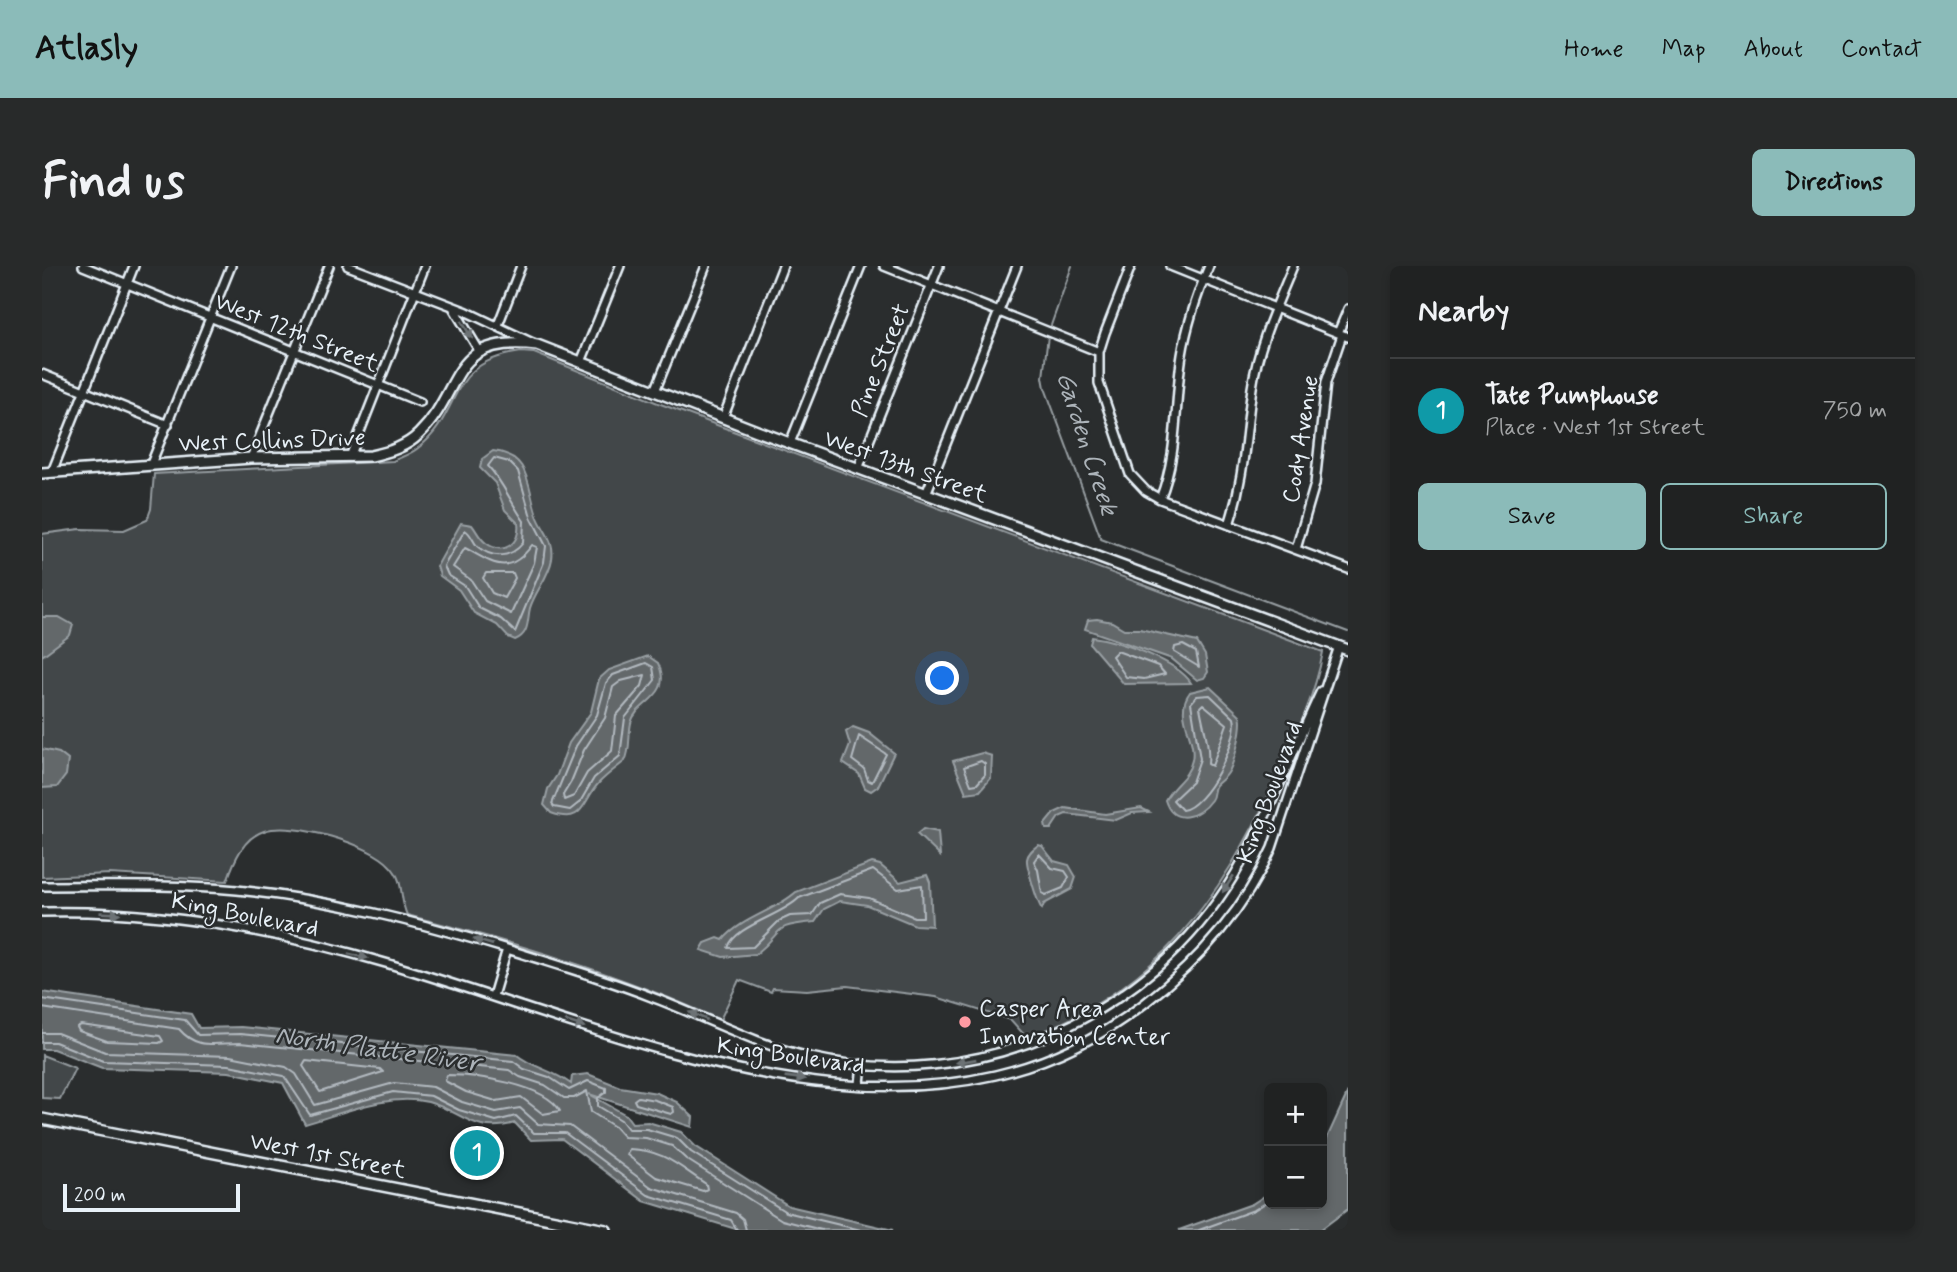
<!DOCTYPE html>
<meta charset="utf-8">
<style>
:root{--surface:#202222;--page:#282a2a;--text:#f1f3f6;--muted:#a2a4a5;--line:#3d3f40;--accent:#8bbbb9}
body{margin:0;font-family:Mynerve,sans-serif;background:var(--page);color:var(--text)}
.controls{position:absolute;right:21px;bottom:21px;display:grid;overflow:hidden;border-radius:10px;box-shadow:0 4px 10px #0003}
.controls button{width:63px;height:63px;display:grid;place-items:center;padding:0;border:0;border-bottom:2px solid var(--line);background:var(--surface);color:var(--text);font:35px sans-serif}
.scale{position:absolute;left:21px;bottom:18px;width:177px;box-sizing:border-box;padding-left:7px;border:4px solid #e8f1f8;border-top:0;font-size:19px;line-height:24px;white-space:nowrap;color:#e8f1f8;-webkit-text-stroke:5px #2a2d2e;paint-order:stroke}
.you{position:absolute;left:901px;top:413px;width:24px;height:24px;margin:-18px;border:5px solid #fff;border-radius:50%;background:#1a73e8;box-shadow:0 0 0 10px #1a73e833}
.badge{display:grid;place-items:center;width:46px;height:46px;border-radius:50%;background:var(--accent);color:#fff;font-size:23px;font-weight:700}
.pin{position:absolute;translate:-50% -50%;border:4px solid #fff;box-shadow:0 2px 7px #0006}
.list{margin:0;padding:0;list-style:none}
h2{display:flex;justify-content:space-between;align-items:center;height:91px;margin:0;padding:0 28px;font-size:30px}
h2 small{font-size:23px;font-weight:400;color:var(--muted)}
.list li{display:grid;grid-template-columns:46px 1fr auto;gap:21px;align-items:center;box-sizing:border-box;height:105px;padding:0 28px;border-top:2px solid var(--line)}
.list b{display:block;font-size:26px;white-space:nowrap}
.list p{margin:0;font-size:23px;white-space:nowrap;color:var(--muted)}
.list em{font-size:23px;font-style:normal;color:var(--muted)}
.actions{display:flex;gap:14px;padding:21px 28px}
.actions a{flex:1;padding:16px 0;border:2px solid var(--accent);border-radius:10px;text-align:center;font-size:24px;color:var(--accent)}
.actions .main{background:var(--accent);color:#111}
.map{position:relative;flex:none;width:1306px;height:964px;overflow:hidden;border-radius:10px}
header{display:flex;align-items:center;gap:42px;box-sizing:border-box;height:98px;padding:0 35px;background:var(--accent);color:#111}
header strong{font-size:33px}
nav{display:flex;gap:38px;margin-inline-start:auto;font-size:24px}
.intro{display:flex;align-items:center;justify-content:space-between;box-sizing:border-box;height:168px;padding:0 42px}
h1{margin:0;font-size:49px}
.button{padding:18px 32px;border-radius:10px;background:var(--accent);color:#111;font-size:24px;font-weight:700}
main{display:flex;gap:42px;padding:0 42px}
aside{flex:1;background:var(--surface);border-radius:10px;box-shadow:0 4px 10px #0003}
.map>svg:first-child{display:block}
</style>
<header>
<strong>Atlasly</strong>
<nav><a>Home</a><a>Map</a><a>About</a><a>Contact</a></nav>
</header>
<div class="intro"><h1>Find us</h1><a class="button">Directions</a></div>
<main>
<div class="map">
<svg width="1306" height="964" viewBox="0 0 1306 964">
<rect width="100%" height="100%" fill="#2a2d2e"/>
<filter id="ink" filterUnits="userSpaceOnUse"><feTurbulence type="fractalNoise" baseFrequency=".0143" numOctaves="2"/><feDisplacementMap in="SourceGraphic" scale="14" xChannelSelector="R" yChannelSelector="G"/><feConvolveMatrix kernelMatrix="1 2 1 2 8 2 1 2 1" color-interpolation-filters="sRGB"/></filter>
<g filter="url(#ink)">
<path fill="#424648" stroke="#959ca0" stroke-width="2" d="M 479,86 L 492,87 L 616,137 L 1281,386 C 1273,430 1252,475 1233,516 C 1177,636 1114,723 985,772 L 969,754 L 894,731 L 805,720 L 765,724 L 731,722 L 729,726 L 697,714 L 678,754 C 579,708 471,676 365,649 C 357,633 363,615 348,600 C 329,578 251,555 222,565 C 201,572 192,595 185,615 L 68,608 L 0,611 L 0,268 L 38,263 L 82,264 L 105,254 L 109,243 L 112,208 L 351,195 C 359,191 369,188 376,182 C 422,147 402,96 479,86 Z
M 0,789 L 33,802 L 18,833 L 0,832 Z"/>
<path fill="#63686b" stroke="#989fa3" stroke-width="2" d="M 451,185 C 489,189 485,220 495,249 C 501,266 513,273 510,293 C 507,311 493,325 488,342 C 485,354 488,368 473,374 L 466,371 L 455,359 L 432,347 L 417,324 L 398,310 L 395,300 L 419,257 L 430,259 C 435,265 437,272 444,277 C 461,290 479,278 476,257 L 463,244 L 453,217 L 438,202 L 440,193 Z
M 0,351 L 17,351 L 31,359 L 28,369 L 0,390 Z
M 1055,353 L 1070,356 L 1082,363 L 1098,363 L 1155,376 L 1163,389 L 1166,406 L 1162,412 L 1155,414 L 1130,393 L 1043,363 L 1046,354 Z
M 1050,371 C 1075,374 1136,395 1149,417 L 1082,418 L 1048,378 Z
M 606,390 L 616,397 C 632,432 594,435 589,457 C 586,470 589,483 583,495 C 574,502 563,510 556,518 C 540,536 542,559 509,547 L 502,539 L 506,523 L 515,509 L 527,477 L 549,446 L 557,413 L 567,404 Z
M 1168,421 L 1198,449 C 1202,459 1192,498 1186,507 C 1183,512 1178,515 1174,519 C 1170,524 1173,529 1169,534 C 1156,552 1131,560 1123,534 C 1132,517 1146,513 1150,494 C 1155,472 1131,448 1148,426 Z
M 811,461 L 827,467 L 852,487 L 836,520 L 829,525 L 823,522 L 817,508 L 801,497 L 808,479 L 804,466 Z
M 0,483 L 17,487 L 26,494 L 24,509 L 15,521 L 0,522 Z
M 940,487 L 950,490 L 949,512 L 938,525 L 924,527 L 911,495 Z
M 1023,542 L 1063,548 L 1099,542 L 1107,546 L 1090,547 L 1074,554 L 1024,548 L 1017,551 L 1009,563 L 1004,563 L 1003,558 L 1012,547 Z
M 881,563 L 896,566 L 898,590 L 875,568 Z
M 996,579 L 1000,580 L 1012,595 L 1027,599 L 1034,611 L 1030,623 L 1002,638 L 1000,643 C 996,639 984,599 985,593 C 986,587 991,583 996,579 Z
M 830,597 L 838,599 L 858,616 L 885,609 L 888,616 L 890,660 L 873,659 L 825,639 L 798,635 L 782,643 L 773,656 C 727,660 744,664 714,688 L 681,691 L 659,684 L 663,677 L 676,672 L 681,674 C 699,652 733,645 754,626 Z
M 0,726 L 149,748 L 157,762 L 199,761 L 475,789 C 491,802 509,803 529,818 L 530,810 L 546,808 L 578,821 L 615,827 L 635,836 L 651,851 L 650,861 L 547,828 L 584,849 L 590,857 L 606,856 L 639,866 L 653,880 L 747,940 L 851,964 L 697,964 L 602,935 L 520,873 L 489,874 L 473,857 C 431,869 420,845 386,836 C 345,827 302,847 263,858 L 241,817 L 187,806 L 60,802 L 11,783 L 0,783 Z
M 1306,826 L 1306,943 L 1278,964 L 1137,964 L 1210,938 L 1227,927 L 1227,938 L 1280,938 L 1280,883 Z"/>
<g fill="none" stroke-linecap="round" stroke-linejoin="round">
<path stroke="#b3bac0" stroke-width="2" d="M 452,192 L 467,196 L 476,205 L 489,251 L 504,280 L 502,296 L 473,366 L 459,353 L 437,342 L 423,320 L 406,309 L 402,300 L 423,264 C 430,268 430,275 436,281 C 451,293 469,292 481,277 L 482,255 C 469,237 461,216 446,200 Z
M 490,279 L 495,281 L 492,297 L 469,348 L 443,335 L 429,314 L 411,301 L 423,282 C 450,296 466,312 490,279 Z
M 471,307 L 473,312 L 462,332 L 450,327 L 441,312 L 444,307 Z
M 1141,379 L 1154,386 L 1157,401 L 1132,386 L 1133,381 Z
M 1075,385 L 1116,400 L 1123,408 L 1102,413 L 1084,411 L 1070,390 Z
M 604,397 L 611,401 L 613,414 L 583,452 L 578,490 L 552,512 L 538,536 L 528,544 L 512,541 L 510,538 L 534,480 L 555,449 L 564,417 L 571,409 Z
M 603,409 L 600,420 L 574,450 L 570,485 L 545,507 L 532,530 L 522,534 L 521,529 L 529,516 L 542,484 L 563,452 L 571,421 L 579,415 Z
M 1168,429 L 1192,452 C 1198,474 1163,542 1140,544 L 1131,534 L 1150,516 L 1158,493 L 1149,437 L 1155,430 Z
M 1161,438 L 1185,458 L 1170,500 L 1166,498 C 1168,478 1161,460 1158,441 Z
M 817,470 L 844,488 L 830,516 L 826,514 L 822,503 L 810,494 Z
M 939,495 L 943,498 L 943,509 L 935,518 L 929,519 L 922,501 Z
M 997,588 L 1010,602 L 1023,605 L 1027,611 L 1021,622 L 1004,629 L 1000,627 L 996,604 L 992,595 Z
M 831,604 L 856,623 L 880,619 L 881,651 L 872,651 L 827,632 L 798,628 L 778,637 L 770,649 L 748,650 L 737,655 L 711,681 L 686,682 C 692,660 741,649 757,632 Z
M 0,733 L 143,754 L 156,769 L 198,768 L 471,795 L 482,803 L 507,811 L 527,824 L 546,815 L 564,822 L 564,826 L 556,832 L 556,840 L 579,854 L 586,863 L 605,863 L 635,872 L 649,886 L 744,946 L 819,964
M 0,742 L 137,763 C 155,784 172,777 198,777 L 467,804 L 478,811 L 503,819 L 522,832 L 532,832 L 545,825 L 549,846 L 573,861 L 582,871 L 604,872 L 630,880 L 644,893 L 740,954 L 780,964
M 39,759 L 118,770 L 121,775 L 117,777 L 65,775 L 37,765 L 35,761 Z
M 0,767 L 15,767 L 63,786 L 188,790 L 244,801 L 254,808 L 273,839 L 352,817 L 391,821 L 420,836 L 454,846 L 478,842 L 496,858 L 528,860 L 609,921 L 694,947 L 701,953 L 704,964
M 0,776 L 13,776 L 61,795 L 187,799 L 242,810 L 268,849 L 351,826 L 389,830 L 417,844 L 454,855 L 474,850 L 492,867 L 523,867 L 606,929 L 689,954 L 695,964
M 264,795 L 338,803 L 341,806 L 278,826 L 261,800 Z
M 405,809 C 434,809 503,818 518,845 L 501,848 L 479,831 L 454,835 L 424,826 L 403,815 Z
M 596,831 L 613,834 L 631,841 L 632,846 L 629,848 L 594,838 L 592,834 Z
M 587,883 C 622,884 636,900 664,918 L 665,923 L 661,925 L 614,911 L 585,889 Z
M 1157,964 L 1212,944 L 1227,935"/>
<path stroke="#989fa3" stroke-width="2" d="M 1007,65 L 1030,0
M 1006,70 L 1001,111 L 1003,122 L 1059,273 L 1306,366"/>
<defs>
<path id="minor" d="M 41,0 L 378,136
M 306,0 L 423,45 L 495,79
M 842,0 L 1057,86
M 1089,0 L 1063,67 L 1057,86 L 1057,117 L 1088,208 L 1104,225 L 1118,233 L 1306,303
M 1128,0 L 1306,71
M 412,43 L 438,86
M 456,59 L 479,0
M 1296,67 L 1306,43
M 539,96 L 578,0
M 0,108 L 126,159
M 613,125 L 664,0
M 681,152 L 741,0
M 748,177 L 819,0
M 308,191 L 383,0
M 209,192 L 287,0
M 109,198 L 189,0
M 816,203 L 897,0
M 10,206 L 92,0
M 884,228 L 975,0
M 1118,233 C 1137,186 1132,138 1140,89 C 1145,58 1155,29 1167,0
M 1187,259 C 1203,209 1203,171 1210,122 C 1216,79 1235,39 1251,0
M 1254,283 L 1273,218 L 1284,116 L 1300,69
M 0,620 C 65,620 130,618 195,624 C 287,633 376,656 465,683 C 512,698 561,712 607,730 C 661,750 712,778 768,791 C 933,829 1107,752 1193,608 C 1227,550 1250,486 1279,425
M 0,646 C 116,643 236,665 347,698 C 582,767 879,913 1103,737 C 1157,695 1202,644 1230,582 L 1297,380
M 451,730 L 465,683
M 818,818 L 820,798"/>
<path id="major" d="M 0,207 L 209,192 L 329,190 C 347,186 364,181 377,168 C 422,124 406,68 495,79 L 715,165 L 1306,384
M 0,853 L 564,964"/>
</defs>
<use href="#minor" stroke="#e8f1f8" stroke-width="12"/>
<use href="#major" stroke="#e8f1f8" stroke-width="14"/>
<use href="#minor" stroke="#2a2d2e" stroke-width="7"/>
<use href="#major" stroke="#2a2d2e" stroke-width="9"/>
</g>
<defs><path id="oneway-solid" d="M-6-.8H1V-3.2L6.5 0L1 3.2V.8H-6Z" transform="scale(1.75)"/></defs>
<g fill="#6c7275">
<use href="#oneway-solid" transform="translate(425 64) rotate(58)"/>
<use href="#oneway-solid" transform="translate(1186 618) rotate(123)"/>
<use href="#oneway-solid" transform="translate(68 647) rotate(2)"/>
<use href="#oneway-solid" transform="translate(441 676) rotate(-164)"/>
<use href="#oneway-solid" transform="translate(316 690) rotate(13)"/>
<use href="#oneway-solid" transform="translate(656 750) rotate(-157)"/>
<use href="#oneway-solid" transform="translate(533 758) rotate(18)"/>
<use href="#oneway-solid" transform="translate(924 795) rotate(170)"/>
<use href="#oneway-solid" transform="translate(753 812) rotate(7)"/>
</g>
</g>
<circle fill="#ff9aa2" stroke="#2a2d2e" stroke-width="2.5" cx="923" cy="756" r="7"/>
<g text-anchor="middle" stroke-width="5" stroke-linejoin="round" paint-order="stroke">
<g font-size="24" fill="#e8f1f8" stroke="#2a2d2e">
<text transform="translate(255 66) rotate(22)" y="8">West 12th Street</text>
<text transform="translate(838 94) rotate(-68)" y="8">Pine Street</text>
<text transform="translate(1258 173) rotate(-81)" y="8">Cody Avenue</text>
<text transform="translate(230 174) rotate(-2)" y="8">West Collins Drive</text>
<text transform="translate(864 200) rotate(20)" y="8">West 13th Street</text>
<text transform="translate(1227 526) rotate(-70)" y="8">King Boulevard</text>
<text transform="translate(203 648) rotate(11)" y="8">King Boulevard</text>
<text transform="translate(749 789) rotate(8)" y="8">King Boulevard</text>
<text transform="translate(286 889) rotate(11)" y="8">West 1st Street</text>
</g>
<g font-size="24" fill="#e8f1f8" stroke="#2a2d2e" text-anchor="start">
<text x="937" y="750">Casper Area<tspan x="937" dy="28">Innovation Center</tspan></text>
</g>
<g font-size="26" font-style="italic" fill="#acb3b9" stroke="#2a2d2e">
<text transform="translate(1046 177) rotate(72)" y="9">Garden Creek</text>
<text transform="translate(336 782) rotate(8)" y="9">North Platte River</text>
</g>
</g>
</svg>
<div class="controls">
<button>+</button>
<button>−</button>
</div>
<div class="scale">200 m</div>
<div class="you"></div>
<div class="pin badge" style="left:435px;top:887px;background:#0f9aa8">1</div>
</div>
<aside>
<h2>Nearby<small></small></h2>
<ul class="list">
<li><span class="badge" style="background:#0f9aa8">1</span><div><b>Tate Pumphouse</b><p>Place · West 1st Street</p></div><em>750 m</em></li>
</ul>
<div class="actions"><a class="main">Save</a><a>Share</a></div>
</aside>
</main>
